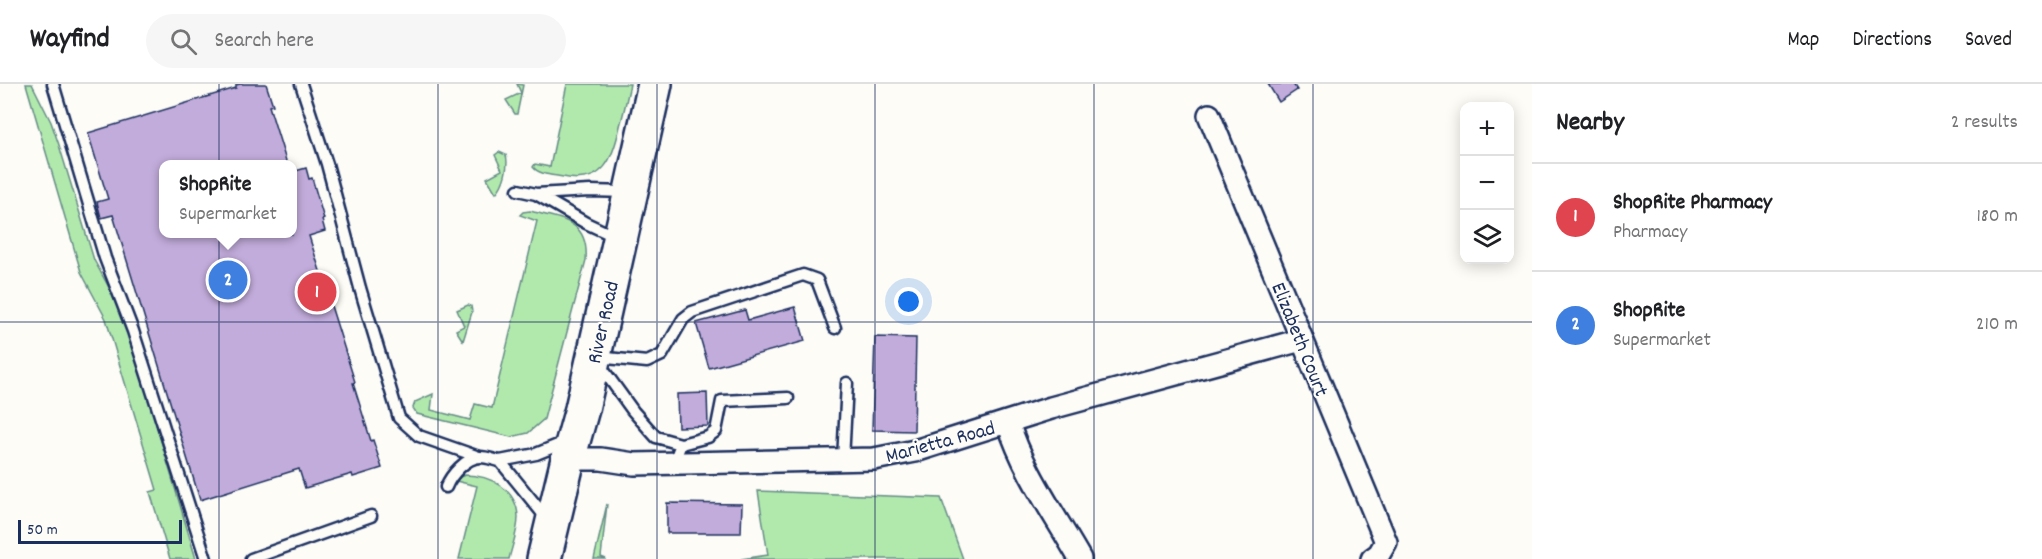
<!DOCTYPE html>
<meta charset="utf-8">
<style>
:root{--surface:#fff;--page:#f6f6f6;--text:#202124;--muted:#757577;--line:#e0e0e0;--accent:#1b2f5e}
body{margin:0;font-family:Dekko,sans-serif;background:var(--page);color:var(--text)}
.controls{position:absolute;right:18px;top:18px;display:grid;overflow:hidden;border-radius:12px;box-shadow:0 3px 15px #0003}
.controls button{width:54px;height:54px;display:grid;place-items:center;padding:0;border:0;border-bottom:2px solid var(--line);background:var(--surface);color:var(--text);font:30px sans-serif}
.scale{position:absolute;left:18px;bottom:15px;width:164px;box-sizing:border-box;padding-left:6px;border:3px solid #1b2f5e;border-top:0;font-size:16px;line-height:21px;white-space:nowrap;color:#1b2f5e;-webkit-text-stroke:4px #fdfcf7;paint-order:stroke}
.you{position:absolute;left:909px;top:218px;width:21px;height:21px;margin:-15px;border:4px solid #fff;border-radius:50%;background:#1a73e8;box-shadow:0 0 0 9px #1a73e833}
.badge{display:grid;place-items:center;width:39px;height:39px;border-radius:50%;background:var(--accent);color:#fff;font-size:20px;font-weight:700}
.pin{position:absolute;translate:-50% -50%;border:3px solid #fff;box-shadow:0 2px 6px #0006}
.popup{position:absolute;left:159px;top:76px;width:138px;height:78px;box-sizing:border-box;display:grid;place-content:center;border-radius:12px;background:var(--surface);filter:drop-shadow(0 2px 4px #0005);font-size:20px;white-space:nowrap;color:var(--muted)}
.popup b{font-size:22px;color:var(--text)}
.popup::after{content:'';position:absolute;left:50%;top:100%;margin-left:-12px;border:12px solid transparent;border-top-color:var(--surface)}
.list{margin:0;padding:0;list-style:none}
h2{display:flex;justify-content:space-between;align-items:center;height:78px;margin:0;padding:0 24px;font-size:26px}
h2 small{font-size:20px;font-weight:400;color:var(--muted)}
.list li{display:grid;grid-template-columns:39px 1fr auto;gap:18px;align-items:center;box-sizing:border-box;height:108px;padding:0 24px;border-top:2px solid var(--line)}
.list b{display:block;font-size:22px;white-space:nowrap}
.list p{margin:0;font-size:20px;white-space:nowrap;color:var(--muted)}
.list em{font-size:20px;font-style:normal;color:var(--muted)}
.icon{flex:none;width:33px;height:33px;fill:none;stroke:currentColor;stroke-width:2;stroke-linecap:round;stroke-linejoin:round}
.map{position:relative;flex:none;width:1532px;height:475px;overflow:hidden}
header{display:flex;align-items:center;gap:36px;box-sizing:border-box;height:84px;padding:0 30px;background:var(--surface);border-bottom:2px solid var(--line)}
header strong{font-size:28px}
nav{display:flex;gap:33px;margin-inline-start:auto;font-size:21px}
.search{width:420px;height:54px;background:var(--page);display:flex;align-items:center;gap:15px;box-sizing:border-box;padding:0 21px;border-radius:33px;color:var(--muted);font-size:22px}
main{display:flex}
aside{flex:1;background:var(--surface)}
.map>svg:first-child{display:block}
</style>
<header>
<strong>Wayfind</strong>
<div class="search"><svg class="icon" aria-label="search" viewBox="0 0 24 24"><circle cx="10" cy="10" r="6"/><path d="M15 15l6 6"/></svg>Search here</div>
<nav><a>Map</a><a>Directions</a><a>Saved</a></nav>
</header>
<main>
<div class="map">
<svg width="1532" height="475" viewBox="0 0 1532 475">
<rect width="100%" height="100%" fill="#fdfcf7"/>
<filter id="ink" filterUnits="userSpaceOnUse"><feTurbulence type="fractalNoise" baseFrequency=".0167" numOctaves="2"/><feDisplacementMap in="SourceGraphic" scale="12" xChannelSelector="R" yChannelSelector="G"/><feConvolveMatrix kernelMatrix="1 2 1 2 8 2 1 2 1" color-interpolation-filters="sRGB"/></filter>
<g filter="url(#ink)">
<path fill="#b1e9ad" stroke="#668c86" stroke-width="1.5" d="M 26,0 L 32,0 L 51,38 L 59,61 L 94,176 L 118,220 L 127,242 L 196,475 L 170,475 L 150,408 L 157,406 L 106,235 L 81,188 Z
M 517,0 L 523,1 L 517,30 L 515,30 L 506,16 L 521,9 Z
M 567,0 L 630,0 C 627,14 624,28 620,42 C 613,74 604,102 563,93 C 554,91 539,91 533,83 L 535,80 L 550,83 Z
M 499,68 L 506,71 C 509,82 504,101 496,109 L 487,94 L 502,86 L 495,71 Z
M 530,127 C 561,135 589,136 586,176 L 544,335 L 528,349 L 511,353 L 417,330 L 413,324 L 415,318 L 433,310 L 431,326 L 470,336 L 475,320 L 492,324 L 537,137 L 520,131 L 523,128 Z
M 468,221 L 471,222 L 472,228 L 463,257 L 456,246 L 464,242 L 457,226 Z
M 465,391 C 490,391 517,405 518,433 C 518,447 512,462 509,475 L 459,475 L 477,402 L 456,397 L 460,393 Z
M 758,407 L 941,414 L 963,475 L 741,475 L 768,471 Z
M 607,420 L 601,473 L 606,475 L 594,475 Z"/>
<path fill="#c2acdb" stroke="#1b2f5e" stroke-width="1.5" d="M 240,0 L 266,0 L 273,21 L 269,22 L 287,80 L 164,80 L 164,150 L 292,150 L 292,88 L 306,84 L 309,95 L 312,94 L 324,135 L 322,136 L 325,147 L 309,152 L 355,298 L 353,299 L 371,357 L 373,356 L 382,384 L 353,393 L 352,390 L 305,404 L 299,385 L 200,416 L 113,131 L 101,134 L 97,118 L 108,115 L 88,49 L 236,4 L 236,1 Z
M 1268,0 L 1293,0 L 1297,6 L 1279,18 Z
M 795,223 L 805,257 L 709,284 L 696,239 L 745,226 L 748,236 Z
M 875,253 L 916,254 L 914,347 L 872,346 Z
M 707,309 L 708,342 L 678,343 L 677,310 Z
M 667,419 L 742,420 L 741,449 L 667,449 Z"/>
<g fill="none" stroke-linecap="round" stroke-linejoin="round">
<defs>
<path id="lane" d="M 53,0 L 105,174 L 133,247 L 206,475
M 301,0 L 327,80 L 360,204 L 399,334 L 419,352 L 479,373
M 518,106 L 536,110
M 616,153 L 586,139 L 536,110 L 590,107 L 628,108
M 597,273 L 647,278 L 662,271 L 683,235 L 692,228 L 803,191 L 817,196 L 835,244
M 599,280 L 633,327 L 656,353 L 681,360
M 843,376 L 847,299
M 673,380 L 681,360 L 708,353 L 716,347 L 722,317 L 788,314
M 446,403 C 451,391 466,373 481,373 C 487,373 494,376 500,377
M 548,436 L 500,377 L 536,370 L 568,357
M 251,475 L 371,432"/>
<path id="street" d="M 1209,31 L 1386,458 L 1379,470 L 1372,475
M 1008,338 C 1023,387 1055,431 1080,475
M 568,375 L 601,375 L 634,380 L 874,375 L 915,367 L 1051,324 L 1301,256"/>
<path id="highway" d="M 544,475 L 568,375 L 582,325 L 655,0"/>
</defs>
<use href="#lane" stroke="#1b2f5e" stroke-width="15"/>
<use href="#street" stroke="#1b2f5e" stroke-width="26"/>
<use href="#highway" stroke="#1b2f5e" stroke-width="38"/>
<use href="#lane" stroke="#fdfcf7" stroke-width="10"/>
<use href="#street" stroke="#fdfcf7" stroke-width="21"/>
<use href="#highway" stroke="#fdfcf7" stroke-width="33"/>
</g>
</g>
<path fill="none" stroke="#1b2f5e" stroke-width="1.5" stroke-opacity="0.55" d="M 219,0 L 219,475M 438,0 L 438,475M 657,0 L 657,475M 875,0 L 875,475M 1094,0 L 1094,475M 1313,0 L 1313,475M 0,238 L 1532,238"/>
<g text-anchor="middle" stroke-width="4.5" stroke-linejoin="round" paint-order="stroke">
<g font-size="21" fill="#1b2f5e" stroke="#fdfcf7">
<text transform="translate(602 238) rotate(-77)" y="7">River Road</text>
<text transform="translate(1301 255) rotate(68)" y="7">Elizabeth Court</text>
<text transform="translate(940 357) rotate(-15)" y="7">Marietta Road</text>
</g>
</g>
</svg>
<div class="controls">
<button>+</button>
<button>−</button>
<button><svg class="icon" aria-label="layers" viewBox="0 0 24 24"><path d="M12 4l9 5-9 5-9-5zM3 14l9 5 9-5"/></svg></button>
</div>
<div class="scale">50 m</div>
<div class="you"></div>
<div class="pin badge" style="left:317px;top:208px;background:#e0444e">1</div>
<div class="pin badge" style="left:228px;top:196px;background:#3f7fe0">2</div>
<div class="popup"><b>ShopRite</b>Supermarket</div>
</div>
<aside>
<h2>Nearby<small>2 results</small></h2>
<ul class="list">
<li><span class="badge" style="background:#e0444e">1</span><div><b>ShopRite Pharmacy</b><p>Pharmacy</p></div><em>180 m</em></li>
<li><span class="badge" style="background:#3f7fe0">2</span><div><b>ShopRite</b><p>Supermarket</p></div><em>210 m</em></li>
</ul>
</aside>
</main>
